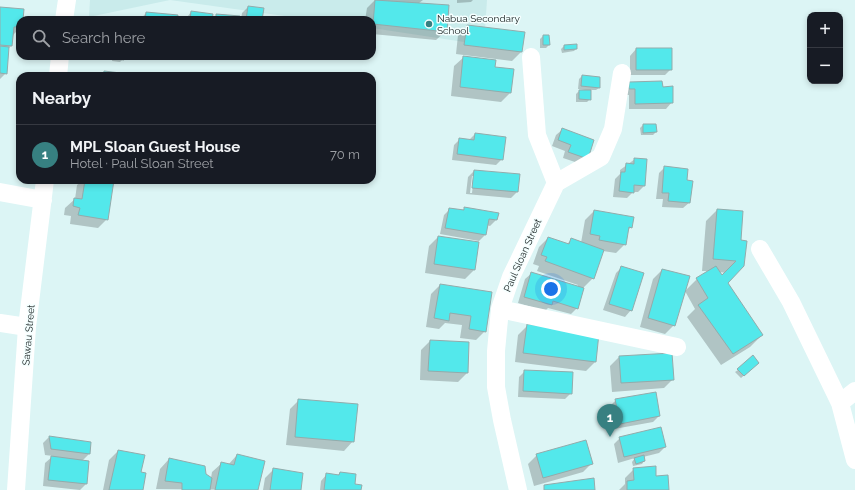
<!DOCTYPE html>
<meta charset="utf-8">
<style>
:root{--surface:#171b24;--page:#242831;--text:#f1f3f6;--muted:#9ea1a6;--line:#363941;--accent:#378081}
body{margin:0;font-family:Raleway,sans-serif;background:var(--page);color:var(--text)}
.controls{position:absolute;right:12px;top:12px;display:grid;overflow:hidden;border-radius:8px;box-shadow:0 2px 6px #0003}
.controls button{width:36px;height:36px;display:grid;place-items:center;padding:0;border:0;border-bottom:1px solid var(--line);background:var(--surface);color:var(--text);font:20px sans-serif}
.you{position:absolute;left:551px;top:289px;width:14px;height:14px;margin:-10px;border:3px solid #fff;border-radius:50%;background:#1a73e8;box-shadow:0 0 0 6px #1a73e833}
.badge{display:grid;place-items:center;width:26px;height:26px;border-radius:50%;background:var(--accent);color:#fff;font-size:13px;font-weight:700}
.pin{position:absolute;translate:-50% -33px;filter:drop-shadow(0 1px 2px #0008)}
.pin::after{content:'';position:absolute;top:21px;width:14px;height:12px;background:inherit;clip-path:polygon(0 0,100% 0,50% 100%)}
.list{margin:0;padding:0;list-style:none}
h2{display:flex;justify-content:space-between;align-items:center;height:52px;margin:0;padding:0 16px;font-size:17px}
h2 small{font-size:13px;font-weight:400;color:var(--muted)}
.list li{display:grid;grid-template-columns:26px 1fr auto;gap:12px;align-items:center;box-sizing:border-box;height:60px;padding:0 16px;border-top:1px solid var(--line)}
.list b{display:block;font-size:15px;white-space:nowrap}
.list p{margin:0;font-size:13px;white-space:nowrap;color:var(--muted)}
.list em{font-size:13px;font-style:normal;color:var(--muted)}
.icon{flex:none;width:22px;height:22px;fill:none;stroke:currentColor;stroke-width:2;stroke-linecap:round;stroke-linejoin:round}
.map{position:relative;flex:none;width:855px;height:490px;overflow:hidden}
.search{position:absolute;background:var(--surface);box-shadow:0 2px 6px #0003;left:16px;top:16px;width:360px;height:44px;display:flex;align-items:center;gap:10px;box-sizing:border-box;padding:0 14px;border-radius:12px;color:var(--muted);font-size:15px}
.panel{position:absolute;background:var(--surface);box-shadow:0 2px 6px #0003;left:16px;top:72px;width:360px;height:112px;border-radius:12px}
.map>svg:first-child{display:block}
</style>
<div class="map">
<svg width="855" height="490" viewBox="0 0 855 490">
<rect width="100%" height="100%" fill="#dcf5f5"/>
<path fill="#c9ebeb" d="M 90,0 L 487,0 L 484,45 L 372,28 L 372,20 L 313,20 L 170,0 L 89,17 Z"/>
<path fill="#0003" fill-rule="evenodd" d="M 375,0 L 423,0 L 419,3 L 446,31 L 436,40 L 372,34 L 372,20 L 365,20 L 367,8 Z
M 457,0 L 473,0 L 471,2 L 457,3 Z
M 248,7 L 261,20 L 241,20 L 242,13 Z
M 0,8 L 22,20 L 20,20 L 20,28 L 12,36 L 11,46 L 8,49 L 6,73 L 0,79 Z
M 191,12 L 211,20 L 185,20 Z
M 146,13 L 176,20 L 140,20 Z
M 217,15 L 238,20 L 211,20 Z
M 467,26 L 521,52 L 512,61 L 456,54 L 458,35 Z
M 543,36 L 549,45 L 546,48 L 540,48 L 540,39 Z
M 564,46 L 576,49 L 574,51 L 562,53 L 561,49 Z
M 636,49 L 671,69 L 665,75 L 630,75 L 630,56 Z
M 113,56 L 124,56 L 123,59 L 120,62 L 112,61 Z
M 464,57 L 510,93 L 501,102 L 451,96 L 454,66 Z
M 582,76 L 599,78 L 599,88 L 596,90 L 591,90 L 590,99 L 587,102 L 576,102 L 576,94 L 579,91 L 585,91 L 585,90 L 578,89 L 579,79 Z
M 629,83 L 662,88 L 672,102 L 666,109 L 629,109 L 629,95 L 623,95 Z
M 643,125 L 656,132 L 653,135 L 641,135 L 640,128 Z
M 563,129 L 593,140 L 581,164 L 563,158 L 565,151 L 552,146 L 556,135 Z
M 475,134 L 502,159 L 496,165 L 452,160 L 454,145 L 460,139 L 469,140 Z
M 635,159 L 644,186 L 638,192 L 633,192 L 627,198 L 613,197 L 615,179 L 620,174 L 620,170 Z
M 665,167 L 686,181 L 690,202 L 683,208 L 662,207 L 663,199 L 656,199 L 659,173 Z
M 474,171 L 517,192 L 511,198 L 466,194 L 468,177 ZM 472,176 L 474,176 L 472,193 L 470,193 Z
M 83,180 L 108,180 L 107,219 L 98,228 L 70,224 L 71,216 L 64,215 L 65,208 L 75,199 L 77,185 Z
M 465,208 L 496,220 L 490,226 L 486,225 L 485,235 L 479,241 L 440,234 L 444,215 L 450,209 L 462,211 Z
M 717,210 L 740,241 L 745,242 L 727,282 L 762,335 L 750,347 L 721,365 L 687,317 L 695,309 L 685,291 L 697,279 L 709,271 L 702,271 L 706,221 ZM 719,272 L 726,273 L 722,276 Z
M 594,211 L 631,227 L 627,231 L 625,244 L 616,253 L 603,251 L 593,278 L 583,288 L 577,308 L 571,314 L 548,308 L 545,311 L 518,303 L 525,279 L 532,273 L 577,287 L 578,285 L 537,271 L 539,266 L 533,264 L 539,247 L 548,238 L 566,245 L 571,240 L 581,243 L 585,220 Z
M 438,237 L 478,243 L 474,270 L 465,279 L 425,273 L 429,246 Z
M 622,267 L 631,310 L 625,317 L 603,310 L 616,273 Z
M 662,270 L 674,325 L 665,334 L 640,327 L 653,279 Z
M 440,285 L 491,293 L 485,331 L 476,340 L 460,338 L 462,325 L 445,323 L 439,329 L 426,327 L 431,294 Z
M 528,325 L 595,362 L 586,371 L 515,362 L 518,335 Z
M 430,341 L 467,373 L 458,382 L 420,380 L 421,350 Z
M 619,357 L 673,379 L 664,388 L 612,392 L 610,366 Z
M 758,363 L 741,378 L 735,372 L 738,370 Z
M 525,371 L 571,393 L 565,399 L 518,397 L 519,377 Z
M 299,400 L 353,441 L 344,451 L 286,445 L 290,409 Z
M 616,400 L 659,416 L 653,422 L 614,429 L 610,406 Z
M 49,437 L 90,443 L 89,454 L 82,461 L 86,484 L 80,490 L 43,486 L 45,463 L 53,456 L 45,455 L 43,443 Z
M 620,438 L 665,447 L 659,453 L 643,457 L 644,461 L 642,464 L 633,466 L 632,462 L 635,458 L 618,463 L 614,444 Z
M 118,451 L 140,473 L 142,490 L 103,490 L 109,460 Z
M 237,455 L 257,490 L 156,489 L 160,469 L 169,459 L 211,478 L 212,472 L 222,463 L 228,465 Z
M 537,455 L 592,463 L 583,472 L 534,486 L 528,464 Z
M 274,469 L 300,490 L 263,490 L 265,478 Z
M 634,469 L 655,477 L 668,490 L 619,490 L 625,484 L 625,478 Z
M 340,473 L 360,490 L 320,490 L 321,481 L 327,474 L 337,476 Z"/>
<path fill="#53e8eb" stroke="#93abab" d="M 375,0 L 449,5 L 447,32 L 373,24 Z
M 248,6 L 264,8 L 262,20 L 246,20 Z
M 0,7 L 24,9 L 23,20 L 20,20 L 20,27 L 14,27 L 12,46 L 0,45 Z
M 191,11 L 213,14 L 212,20 L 190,20 Z
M 146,12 L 178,15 L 177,20 L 145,20 Z
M 216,14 L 240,16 L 239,20 L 216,20 Z
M 467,25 L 525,32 L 522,52 L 464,45 Z
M 543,35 L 549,35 L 550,45 L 543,45 Z
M 577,44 L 577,49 L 564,50 L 564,45 Z
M 0,46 L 9,47 L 7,74 L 0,73 Z
M 636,48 L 672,48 L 672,70 L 636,70 Z
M 115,56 L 125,56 L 124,60 L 115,59 Z
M 463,56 L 496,60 L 495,67 L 514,69 L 511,93 L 460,87 Z
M 104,71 L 129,74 L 129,76 L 103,76 Z
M 582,75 L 600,77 L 600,88 L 581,86 Z
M 662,81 L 663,87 L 673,86 L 673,103 L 635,104 L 635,89 L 629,89 L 629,82 Z
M 579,90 L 591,90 L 591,100 L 579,99 Z
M 643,124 L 656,124 L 657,132 L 643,133 Z
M 562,128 L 594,140 L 588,159 L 568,152 L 571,145 L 558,140 Z
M 475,133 L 506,137 L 503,160 L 457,154 L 459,138 L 474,140 Z
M 634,158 L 647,159 L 645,186 L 634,185 L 634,193 L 619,191 L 621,172 L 625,172 L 626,163 L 634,164 Z
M 664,166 L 688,169 L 687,180 L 693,181 L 690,203 L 668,201 L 669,193 L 662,193 Z
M 474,170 L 520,174 L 518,192 L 472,188 Z
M 85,180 L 114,180 L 108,220 L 78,215 L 80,208 L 73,206 L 74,198 L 82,199 Z
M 464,207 L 499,213 L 497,220 L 489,219 L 486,235 L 445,228 L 449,208 L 464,210 Z
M 717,209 L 743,211 L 741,240 L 747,241 L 744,266 L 728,283 L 763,335 L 733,354 L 698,305 L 708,298 L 696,278 L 716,266 L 722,275 L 736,261 L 713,259 Z
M 594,210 L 634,217 L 632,228 L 629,227 L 626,245 L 599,240 L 600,236 L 590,234 Z
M 438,236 L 479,242 L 475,270 L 434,264 Z
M 548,237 L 569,244 L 571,238 L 604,250 L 594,279 L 545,261 L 547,257 L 541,255 Z
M 621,266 L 644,273 L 632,311 L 609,304 Z
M 662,269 L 690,276 L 675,326 L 648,318 Z
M 531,272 L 584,288 L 578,309 L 553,301 L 552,305 L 524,297 Z
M 440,284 L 492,292 L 486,332 L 469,329 L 471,316 L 450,313 L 449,321 L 434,318 Z
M 527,324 L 599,333 L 596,362 L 523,353 Z
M 430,340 L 469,342 L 468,373 L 428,371 Z
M 672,353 L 674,380 L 621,383 L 619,356 Z
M 753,355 L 759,363 L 744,376 L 737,369 Z
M 524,370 L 573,372 L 572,394 L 523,391 Z
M 656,392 L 660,416 L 620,424 L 615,399 Z
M 298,399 L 358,404 L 354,442 L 295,437 Z
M 661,427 L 666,447 L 624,457 L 619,437 Z
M 49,436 L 91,442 L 90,454 L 51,449 Z
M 586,440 L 593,464 L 543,478 L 536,454 Z
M 118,450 L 145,455 L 141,472 L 146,473 L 143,490 L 109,490 Z
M 237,454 L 265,461 L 258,490 L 215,490 L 221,462 L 234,465 Z
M 644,455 L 645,461 L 636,464 L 634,458 Z
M 51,456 L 89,461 L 87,484 L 48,480 Z
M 169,458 L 205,466 L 206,474 L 212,478 L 210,490 L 182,490 L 182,483 L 165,481 Z
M 656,466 L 656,476 L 668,475 L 669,490 L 627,490 L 627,481 L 634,480 L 633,468 Z
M 273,468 L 303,473 L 301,490 L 270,490 Z
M 340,472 L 356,474 L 355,484 L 362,485 L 361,490 L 324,490 L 326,473 L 339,475 Z
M 594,478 L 595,490 L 544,490 L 544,485 Z"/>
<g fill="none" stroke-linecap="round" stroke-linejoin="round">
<path stroke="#fff" stroke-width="18" d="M 64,20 L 67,0
M 531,57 L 537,135 L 556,183
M 58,76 L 60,56
M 0,192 L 43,200
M 760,249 L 791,302 L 840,403
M 500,309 L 677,347
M 0,323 L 27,327
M 855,391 L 840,403 L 855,460
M 16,490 L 27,327 L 45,180
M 518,490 L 502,420 L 496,387 L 496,351 L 500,309 L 511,277 L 556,183 L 601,157 L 613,129 L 622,73"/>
</g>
<circle fill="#378081" stroke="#f5ffff" stroke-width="1.5" cx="429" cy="24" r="4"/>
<g text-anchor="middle" stroke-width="3" stroke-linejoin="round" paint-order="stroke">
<g font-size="10" fill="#172020" stroke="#f5ffff" text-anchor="start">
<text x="437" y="22">Nabua Secondary<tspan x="437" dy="12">School</tspan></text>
</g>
<g font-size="10" fill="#172020" stroke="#f5ffff">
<text transform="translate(522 255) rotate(-66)" y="4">Paul Sloan Street</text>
<text transform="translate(28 335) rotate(-85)" y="4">Sawau Street</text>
</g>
</g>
</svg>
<div class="controls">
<button>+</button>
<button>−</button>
</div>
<div class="you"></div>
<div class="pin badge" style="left:610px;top:437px">1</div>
<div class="search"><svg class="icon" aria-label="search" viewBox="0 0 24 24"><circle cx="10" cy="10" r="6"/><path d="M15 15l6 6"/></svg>Search here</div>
<section class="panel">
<h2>Nearby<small></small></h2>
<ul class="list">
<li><span class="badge">1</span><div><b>MPL Sloan Guest House</b><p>Hotel · Paul Sloan Street</p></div><em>70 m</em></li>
</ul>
</section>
</div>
